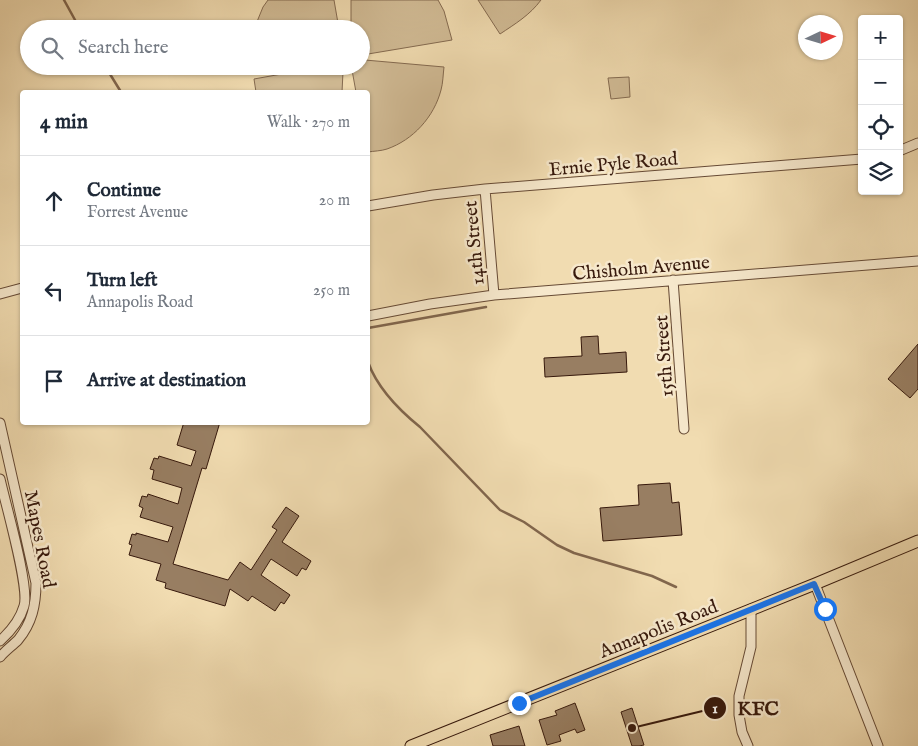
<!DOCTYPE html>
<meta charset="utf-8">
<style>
:root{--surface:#fff;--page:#f2f2f3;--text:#1f2937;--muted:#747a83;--line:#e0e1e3}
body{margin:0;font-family:"IM FELL English",serif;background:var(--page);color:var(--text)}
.controls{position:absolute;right:15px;top:15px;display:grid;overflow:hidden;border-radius:5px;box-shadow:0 1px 4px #0004}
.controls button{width:45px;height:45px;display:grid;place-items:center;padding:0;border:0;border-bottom:1px solid var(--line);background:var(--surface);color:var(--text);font:25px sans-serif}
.compass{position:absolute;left:798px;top:15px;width:45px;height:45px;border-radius:50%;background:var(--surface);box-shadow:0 1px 4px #0004;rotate:86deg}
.stop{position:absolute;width:15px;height:15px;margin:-11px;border:4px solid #1a73e8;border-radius:50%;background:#fff}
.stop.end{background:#1a73e8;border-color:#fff;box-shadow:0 1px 5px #0008}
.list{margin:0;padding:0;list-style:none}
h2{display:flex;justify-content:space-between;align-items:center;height:65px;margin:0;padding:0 20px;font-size:21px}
h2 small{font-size:16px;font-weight:400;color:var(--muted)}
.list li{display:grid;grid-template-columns:32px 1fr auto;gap:15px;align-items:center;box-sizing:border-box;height:90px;padding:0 20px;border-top:1px solid var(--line)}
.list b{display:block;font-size:19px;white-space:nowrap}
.list p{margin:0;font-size:16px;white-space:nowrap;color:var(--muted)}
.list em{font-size:16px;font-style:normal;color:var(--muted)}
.icon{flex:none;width:28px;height:28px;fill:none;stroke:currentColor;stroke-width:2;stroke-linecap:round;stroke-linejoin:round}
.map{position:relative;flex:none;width:918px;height:746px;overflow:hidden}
.search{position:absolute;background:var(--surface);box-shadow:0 1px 4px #0004;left:20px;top:20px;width:350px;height:55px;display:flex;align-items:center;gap:12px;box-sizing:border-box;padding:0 18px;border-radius:28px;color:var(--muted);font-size:19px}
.panel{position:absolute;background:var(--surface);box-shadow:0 1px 4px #0004;left:20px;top:90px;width:350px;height:335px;border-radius:5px}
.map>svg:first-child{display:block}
</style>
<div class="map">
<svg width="918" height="746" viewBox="0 0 918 746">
<rect width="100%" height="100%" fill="#f1dcb1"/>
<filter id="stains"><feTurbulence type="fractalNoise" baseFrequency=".004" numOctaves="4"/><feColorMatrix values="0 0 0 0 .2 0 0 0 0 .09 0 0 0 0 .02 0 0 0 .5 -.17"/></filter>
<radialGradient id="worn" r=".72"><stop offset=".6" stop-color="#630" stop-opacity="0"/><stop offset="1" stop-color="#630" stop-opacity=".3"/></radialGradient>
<path fill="#d1bb95" stroke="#846a50" d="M 268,0 L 334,0 L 339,29 L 254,29 L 263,7 Z
M 351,0 L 438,0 L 444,11 L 452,40 L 362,55 L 361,29 L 351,29 Z
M 478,0 L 541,0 C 530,15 515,24 500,34 Z
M 365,60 L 444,67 C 443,75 443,83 441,90 C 434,117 413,140 387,149 C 381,151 374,151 368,152 L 368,92 L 356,92 L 352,70 L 357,66 L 361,66 L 361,63 Z
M 326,66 L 335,66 L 343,72 L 342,92 L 256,92 L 254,79 Z
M 629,77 L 630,97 L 611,99 L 608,78 Z"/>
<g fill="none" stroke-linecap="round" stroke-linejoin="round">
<path stroke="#81664d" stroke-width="2.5" d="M 64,0 L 80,29
M 105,66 L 121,92
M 368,328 L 486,307
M 368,362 C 377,387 399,410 420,427 L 500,510 L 524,522 L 557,545 L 574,553 L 652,576 L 676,587"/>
</g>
<path fill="#987e62" stroke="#37190c" d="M 598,336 L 599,354 L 626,352 L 627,372 L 545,377 L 544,358 L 582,356 L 581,337 Z
M 918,344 L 918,389 L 910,398 L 888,379 Z
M 184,422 L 220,422 L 206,469 L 202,468 L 173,564 L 228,580 L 240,562 L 251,570 L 277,530 L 272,527 L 286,507 L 299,516 L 282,542 L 311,561 L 306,570 L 302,568 L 297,576 L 271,559 L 261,575 L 290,595 L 284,604 L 281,602 L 275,611 L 252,596 L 248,601 L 230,589 L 225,606 L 165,588 L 166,583 L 156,580 L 161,564 L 129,555 L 132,545 L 129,544 L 132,534 L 136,535 L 136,533 L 168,542 L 173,527 L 140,517 L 143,508 L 139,506 L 142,496 L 147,497 L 148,494 L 178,504 L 182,488 L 152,479 L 154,470 L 150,469 L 154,458 L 158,459 L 159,456 L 191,466 L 196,451 L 177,445 Z
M 670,483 L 672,503 L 679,502 L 682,535 L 603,541 L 600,508 L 639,505 L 638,485 Z
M 575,703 L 585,730 L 577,733 L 575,729 L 559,735 L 561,741 L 547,745 L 539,720 L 557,715 L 555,711 Z
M 632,708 L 644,745 L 639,746 L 632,746 L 621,712 Z
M 519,726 L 525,746 L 493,746 L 490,735 Z"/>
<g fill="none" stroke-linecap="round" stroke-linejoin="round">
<defs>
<path id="minor" d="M 899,151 L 918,143
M 485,189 L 494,295
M 368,206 L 433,195 L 485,189 L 862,159
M 673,280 L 684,429
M 0,294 L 22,288
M 368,316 L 430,304 L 494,295 L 918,261
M 0,423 L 36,583 C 36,605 32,623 18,640 C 12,646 5,651 0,657
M 0,479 C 5,502 30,588 24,606 C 20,620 11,631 0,641
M 815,584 L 878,746
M 748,746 L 742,732 L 739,715 L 739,696 L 751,647 L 751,609"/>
<path id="major" d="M 411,746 L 815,584 L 918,541"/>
</defs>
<use href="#minor" stroke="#664a35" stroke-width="11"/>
<use href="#major" stroke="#37190c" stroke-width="13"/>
<use href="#minor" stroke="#f6e8cc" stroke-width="9"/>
<use href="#major" stroke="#f1dcb1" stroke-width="11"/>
</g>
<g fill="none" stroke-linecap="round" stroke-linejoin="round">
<path stroke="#1a73e8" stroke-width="6" d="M 519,703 L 814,584 L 825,609"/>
</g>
<g text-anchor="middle" stroke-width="5" stroke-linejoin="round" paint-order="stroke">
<g font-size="19" fill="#37190c" stroke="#f6e8cc">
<text transform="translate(613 163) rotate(-5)" y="7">Ernie Pyle Road</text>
<text transform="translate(473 243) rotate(-95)" y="7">14th Street</text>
<text transform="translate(641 267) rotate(-5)" y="7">Chisholm Avenue</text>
<text transform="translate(663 356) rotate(-94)" y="7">15th Street</text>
<text transform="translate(41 539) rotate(79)" y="7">Mapes Road</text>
<text transform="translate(658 628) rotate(-22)" y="7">Annapolis Road</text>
</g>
</g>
<path fill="none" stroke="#37190c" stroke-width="2" d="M632 728L715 708"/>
<g fill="#37190c" stroke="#f6e8cc" stroke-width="2">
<circle cx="632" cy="728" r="5"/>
<circle cx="715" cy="708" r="12"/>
</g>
<g font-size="15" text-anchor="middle" font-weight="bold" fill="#fff">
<text x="715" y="713">1</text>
</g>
<g font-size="20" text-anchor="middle" font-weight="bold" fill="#37190c" stroke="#f6e8cc" stroke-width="5" stroke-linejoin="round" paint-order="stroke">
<text x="758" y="715">KFC</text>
</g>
<rect width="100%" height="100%" filter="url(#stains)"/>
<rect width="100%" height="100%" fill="url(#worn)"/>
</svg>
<div class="controls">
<button>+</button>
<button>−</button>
<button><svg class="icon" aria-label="locate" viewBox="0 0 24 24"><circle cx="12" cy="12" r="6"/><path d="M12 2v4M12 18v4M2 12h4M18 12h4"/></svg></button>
<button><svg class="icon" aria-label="layers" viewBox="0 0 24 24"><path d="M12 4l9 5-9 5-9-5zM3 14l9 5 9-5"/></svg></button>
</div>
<svg class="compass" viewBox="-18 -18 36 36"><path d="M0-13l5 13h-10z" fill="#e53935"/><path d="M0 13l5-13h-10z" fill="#747a83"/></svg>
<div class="stop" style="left:825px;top:609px"></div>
<div class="stop end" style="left:519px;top:703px"></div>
<div class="search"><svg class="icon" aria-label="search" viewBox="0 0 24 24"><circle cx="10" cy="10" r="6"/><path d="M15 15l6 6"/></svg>Search here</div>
<section class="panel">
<h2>4 min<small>Walk · 270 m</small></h2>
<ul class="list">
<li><svg class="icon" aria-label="ahead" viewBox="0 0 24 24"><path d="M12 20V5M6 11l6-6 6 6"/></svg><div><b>Continue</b><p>Forrest Avenue</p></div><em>20 m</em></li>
<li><svg class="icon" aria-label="left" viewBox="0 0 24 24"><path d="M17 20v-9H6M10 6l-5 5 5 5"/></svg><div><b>Turn left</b><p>Annapolis Road</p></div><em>250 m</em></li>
<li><svg class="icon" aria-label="arrive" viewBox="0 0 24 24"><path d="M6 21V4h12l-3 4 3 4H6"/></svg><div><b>Arrive at destination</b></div></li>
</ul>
</section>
</div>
